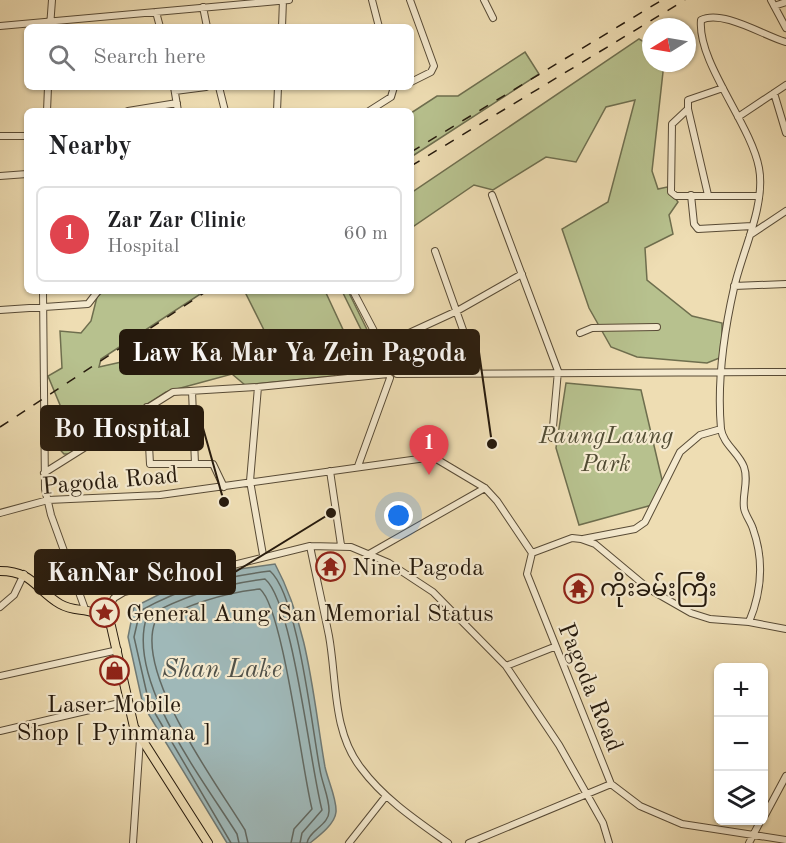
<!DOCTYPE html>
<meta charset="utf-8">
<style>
:root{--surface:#fff;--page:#f6f6f6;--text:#202124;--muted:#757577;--line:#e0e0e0;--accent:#1a73e8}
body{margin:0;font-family:"Old Standard TT","Noto Sans Myanmar",serif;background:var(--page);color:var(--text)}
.controls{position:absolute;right:18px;bottom:18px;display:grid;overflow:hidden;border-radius:9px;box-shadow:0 2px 4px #0004}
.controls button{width:54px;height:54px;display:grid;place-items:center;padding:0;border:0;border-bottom:2px solid var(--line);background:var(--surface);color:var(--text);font:30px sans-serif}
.compass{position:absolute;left:642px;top:18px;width:54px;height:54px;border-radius:50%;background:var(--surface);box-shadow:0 2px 4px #0004;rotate:259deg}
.you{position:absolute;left:399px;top:516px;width:21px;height:21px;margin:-15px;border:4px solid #fff;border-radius:50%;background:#1a73e8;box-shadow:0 0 0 9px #1a73e833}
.badge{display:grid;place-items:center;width:39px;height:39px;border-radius:50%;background:var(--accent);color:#fff;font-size:20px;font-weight:700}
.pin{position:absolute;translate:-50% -50px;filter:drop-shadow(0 2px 3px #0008)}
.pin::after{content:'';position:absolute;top:32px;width:21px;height:18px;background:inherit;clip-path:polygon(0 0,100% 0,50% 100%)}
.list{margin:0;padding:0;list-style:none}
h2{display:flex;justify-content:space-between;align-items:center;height:78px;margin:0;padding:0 24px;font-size:26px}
h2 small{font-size:20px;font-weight:400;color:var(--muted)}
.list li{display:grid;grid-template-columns:39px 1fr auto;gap:18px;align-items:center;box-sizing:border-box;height:96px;margin:0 12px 12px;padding:0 12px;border:2px solid var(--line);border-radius:9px}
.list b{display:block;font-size:22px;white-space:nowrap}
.list p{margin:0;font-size:20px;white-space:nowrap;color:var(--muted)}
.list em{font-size:20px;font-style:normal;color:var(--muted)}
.icon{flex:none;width:33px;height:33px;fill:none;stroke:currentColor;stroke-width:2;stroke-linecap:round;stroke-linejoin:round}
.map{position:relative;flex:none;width:786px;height:843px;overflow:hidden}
.search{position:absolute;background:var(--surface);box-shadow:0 2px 4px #0004;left:24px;top:24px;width:390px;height:66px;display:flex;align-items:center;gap:15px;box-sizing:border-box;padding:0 21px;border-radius:9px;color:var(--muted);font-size:22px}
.panel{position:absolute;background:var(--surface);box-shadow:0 2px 4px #0004;left:24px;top:108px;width:390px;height:186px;border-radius:9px}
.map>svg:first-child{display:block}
</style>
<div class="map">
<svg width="786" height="843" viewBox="0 0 786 843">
<rect width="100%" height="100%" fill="#eeddb3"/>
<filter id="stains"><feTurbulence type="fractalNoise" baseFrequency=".00333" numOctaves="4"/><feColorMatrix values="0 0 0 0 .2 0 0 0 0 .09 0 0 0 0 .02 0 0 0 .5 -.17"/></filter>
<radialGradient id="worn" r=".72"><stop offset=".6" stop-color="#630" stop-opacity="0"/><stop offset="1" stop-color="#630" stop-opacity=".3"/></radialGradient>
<path fill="#b7c18e" stroke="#6e6e4e" stroke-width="1.5" d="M 639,39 L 651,46 L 651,63 L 664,63 L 652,171 L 658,189 L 667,187 L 678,202 L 669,215 L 673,234 L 645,248 L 647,280 L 692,316 L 722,323 L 722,357 L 707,363 L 637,357 L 611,347 L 589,308 L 562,229 L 608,202 L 635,100 L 606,107 L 576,162 L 546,157 L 493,190 L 474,185 L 411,228 L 411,193 Z
M 525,52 L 539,74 L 411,157 L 411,113 L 437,96 L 458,96 Z
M 104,291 L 205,291 L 101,359 L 99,367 L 175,350 L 244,354 L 271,344 L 245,292 L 247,291 L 326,293 L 359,364 L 344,366 L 334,376 L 245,385 L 232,374 L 166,392 L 69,454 L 64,454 L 49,438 L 65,417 L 48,376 L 62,368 L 60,331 L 81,333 L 91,321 L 97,297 Z
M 342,291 L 348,291 L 386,368 L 381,370 Z
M 566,383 L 641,390 L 663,484 L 652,505 L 579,525 L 556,448 Z"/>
<path fill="#9fb8b8" stroke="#6f7974" stroke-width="1.5" d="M 275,564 C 309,627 313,698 325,767 C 328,781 337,799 336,812 C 335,824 319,836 310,843 L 227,843 L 143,705 L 128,637 L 134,607 L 180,584 L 232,570 Z"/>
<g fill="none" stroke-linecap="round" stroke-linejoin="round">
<path stroke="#626962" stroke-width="1.5" d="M 231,843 L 149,703 L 134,637 L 140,611 C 183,587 221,577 270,571 C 298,595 312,729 320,770 C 322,783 329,797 329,810 C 330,825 309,830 307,843
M 239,843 L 237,834 C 204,781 125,680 147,616 C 185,595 223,584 265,579 C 293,602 310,766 322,810 L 302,833 L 300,843
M 248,843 L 245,830 C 217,784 135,675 155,622 C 189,604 222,593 260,589 C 283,608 302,770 312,809 L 294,829 L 291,843"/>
<defs>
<path id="minor" d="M 372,0 L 379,27
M 410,0 L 434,66 L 431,72 L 411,82
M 484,0 L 493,18
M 771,0 L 786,28
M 774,6 L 786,2
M 203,7 L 207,27
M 156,12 L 160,27
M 0,26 L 289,0
M 50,27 L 52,0
M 282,27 L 283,0
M 174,87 L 178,111
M 219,87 L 225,111
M 723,88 L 688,100 L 688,109 L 672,124 L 671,192 L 676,196 L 758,196
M 175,91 L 206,87
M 774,93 L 786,133
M 688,109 L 708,195
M 47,111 L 48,87
M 128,111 L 177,103
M 277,111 L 278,87
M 369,111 L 391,97 L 394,87
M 738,117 L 786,85
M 0,136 L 27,136
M 0,176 L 27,174
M 492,195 L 558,371 L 552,438
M 691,195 L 694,224 L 698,229 L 752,226
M 750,235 L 786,211
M 435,251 L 478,372
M 734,286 L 786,284
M 43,291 L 45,489 L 51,515 L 85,609
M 353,291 L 394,369
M 0,310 L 88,304 L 98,291
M 580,333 L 592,328 L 657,327
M 381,346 L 457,311 L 522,274
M 397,374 L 786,372
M 258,387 L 250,481 L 263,555
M 192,391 L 195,464
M 147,407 L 150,464 L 213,464 L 224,487
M 358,466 L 390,378
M 330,471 L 341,545
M 44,473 L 173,392 L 258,387 L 388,374
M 0,513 L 48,500 L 160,495 L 433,457 L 485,488 L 497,501 L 532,553 L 527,574 L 611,784 L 640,806 L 682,824 L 786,840
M 583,539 L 635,529 L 645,522 L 680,452 L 700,435 L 721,429
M 310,546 C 316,576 323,606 329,636 C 337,680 332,731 361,768 C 384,799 417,821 448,843
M 532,553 L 572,538 L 581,539 L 595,544 L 649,589 L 691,613 L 710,619 L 749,622 L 786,629
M 369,554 L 485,488
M 0,607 L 14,595 L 24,574
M 103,618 L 114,598 L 124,592 L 310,546 L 351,547 L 389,563 L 433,592 L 506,666 L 559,745 L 603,823 L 609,843
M 749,622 C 762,591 764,560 753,529 C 751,522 745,515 744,508 C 742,494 749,481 744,467 C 739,453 723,444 721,429 C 717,384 724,332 734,288 C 742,252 766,205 759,168 C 751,124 697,62 701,20 C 723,9 766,37 786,42
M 506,666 L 554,647
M 0,676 L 118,650
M 0,731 L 128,701
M 764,817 L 786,776
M 133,843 L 140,739
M 349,843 L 386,796
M 469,843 L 611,784
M 749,843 L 761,820"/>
<path id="major" d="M 0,571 C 33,571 36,590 60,604 C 79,615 91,603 111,626 L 134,727 L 208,843"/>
</defs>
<use href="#minor" stroke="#584b36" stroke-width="8"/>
<use href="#major" stroke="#261a0d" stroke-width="10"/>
<use href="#minor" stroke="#f4e9ce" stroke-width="6"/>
<use href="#major" stroke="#eeddb3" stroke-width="8"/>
<path stroke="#261a0d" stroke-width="1.5" stroke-dasharray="10 10" stroke-linecap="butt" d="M 411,152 L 662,0
M 411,166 L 685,0
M 0,427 L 207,291"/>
</g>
<defs>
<symbol id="temple-ring" viewBox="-11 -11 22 22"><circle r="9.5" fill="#f4e9ce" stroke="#8f2418" stroke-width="1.5"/><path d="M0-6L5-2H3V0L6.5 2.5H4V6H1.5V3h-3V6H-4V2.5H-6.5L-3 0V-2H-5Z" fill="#8f2418"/></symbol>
<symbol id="sight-ring" viewBox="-11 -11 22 22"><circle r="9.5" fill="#f4e9ce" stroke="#8f2418" stroke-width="1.5"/><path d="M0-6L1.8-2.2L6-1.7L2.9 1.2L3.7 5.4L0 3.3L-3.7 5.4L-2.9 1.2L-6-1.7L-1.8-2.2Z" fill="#8f2418"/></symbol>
<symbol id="shop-ring" viewBox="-11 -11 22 22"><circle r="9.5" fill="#f4e9ce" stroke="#8f2418" stroke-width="1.5"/><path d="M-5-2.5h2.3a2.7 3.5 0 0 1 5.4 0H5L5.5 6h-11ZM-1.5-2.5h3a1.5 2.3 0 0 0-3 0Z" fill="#8f2418"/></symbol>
</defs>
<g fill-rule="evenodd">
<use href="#temple-ring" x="314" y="550" width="33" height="33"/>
<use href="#temple-ring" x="562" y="572" width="33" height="33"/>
<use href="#sight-ring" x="88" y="596" width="33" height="33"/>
<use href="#shop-ring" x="98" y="654" width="33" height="33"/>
</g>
<g text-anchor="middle" stroke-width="4.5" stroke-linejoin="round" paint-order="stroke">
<g font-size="24" font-style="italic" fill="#524c34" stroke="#f4e9ce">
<text x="606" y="443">PaungLaung<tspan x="606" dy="28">Park</tspan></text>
</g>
<g font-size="24" fill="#261a0d" stroke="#f4e9ce">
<text transform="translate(110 480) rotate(-5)" y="8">Pagoda Road</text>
<text transform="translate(591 687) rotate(68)" y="8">Pagoda Road</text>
</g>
<g font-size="24" fill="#261a0d" stroke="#f4e9ce" text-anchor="start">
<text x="352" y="575">Nine Pagoda</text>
<text x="600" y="596">ကိုးခမ်းကြီး</text>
<text x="126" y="621">General Aung San Memorial Status</text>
<text x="114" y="712" text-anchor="middle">Laser Mobile<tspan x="114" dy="28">Shop [ Pyinmana ]</tspan></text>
</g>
<g font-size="26" font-style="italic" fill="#505149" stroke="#f4e9ce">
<text x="222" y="677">Shan Lake</text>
</g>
</g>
<path fill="none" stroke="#261a0d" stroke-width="2" d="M492 444L479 352M224 502L203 428M331 513L235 572"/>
<g fill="#261a0d" stroke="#f4e9ce" stroke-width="2">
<circle cx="492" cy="444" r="6"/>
<circle cx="224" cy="502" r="6"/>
<circle cx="331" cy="513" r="6"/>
</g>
<g fill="#261a0d" stroke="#261a0d" stroke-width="2">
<rect x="120" y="330" width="359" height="44" rx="6"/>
<rect x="41" y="406" width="162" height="44" rx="6"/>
<rect x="35" y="550" width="200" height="44" rx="6"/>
</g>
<g font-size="26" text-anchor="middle" font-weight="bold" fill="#fff">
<text x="299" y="361">Law Ka Mar Ya Zein Pagoda</text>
<text x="122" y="437">Bo Hospital</text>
<text x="135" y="581">KanNar School</text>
</g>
<rect width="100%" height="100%" filter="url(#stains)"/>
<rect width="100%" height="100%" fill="url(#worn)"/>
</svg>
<div class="controls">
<button>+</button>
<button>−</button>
<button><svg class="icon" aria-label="layers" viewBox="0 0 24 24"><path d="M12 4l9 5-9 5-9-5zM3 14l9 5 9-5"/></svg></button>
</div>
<svg class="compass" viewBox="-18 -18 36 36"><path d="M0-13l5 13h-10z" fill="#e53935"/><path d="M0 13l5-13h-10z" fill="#757577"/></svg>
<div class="you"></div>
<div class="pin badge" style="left:429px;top:475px;background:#e0444e">1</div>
<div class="search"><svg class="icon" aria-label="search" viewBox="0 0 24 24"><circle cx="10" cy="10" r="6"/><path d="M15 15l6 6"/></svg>Search here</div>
<section class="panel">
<h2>Nearby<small></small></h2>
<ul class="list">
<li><span class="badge" style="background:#e0444e">1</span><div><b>Zar Zar Clinic</b><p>Hospital</p></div><em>60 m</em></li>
</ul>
</section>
</div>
